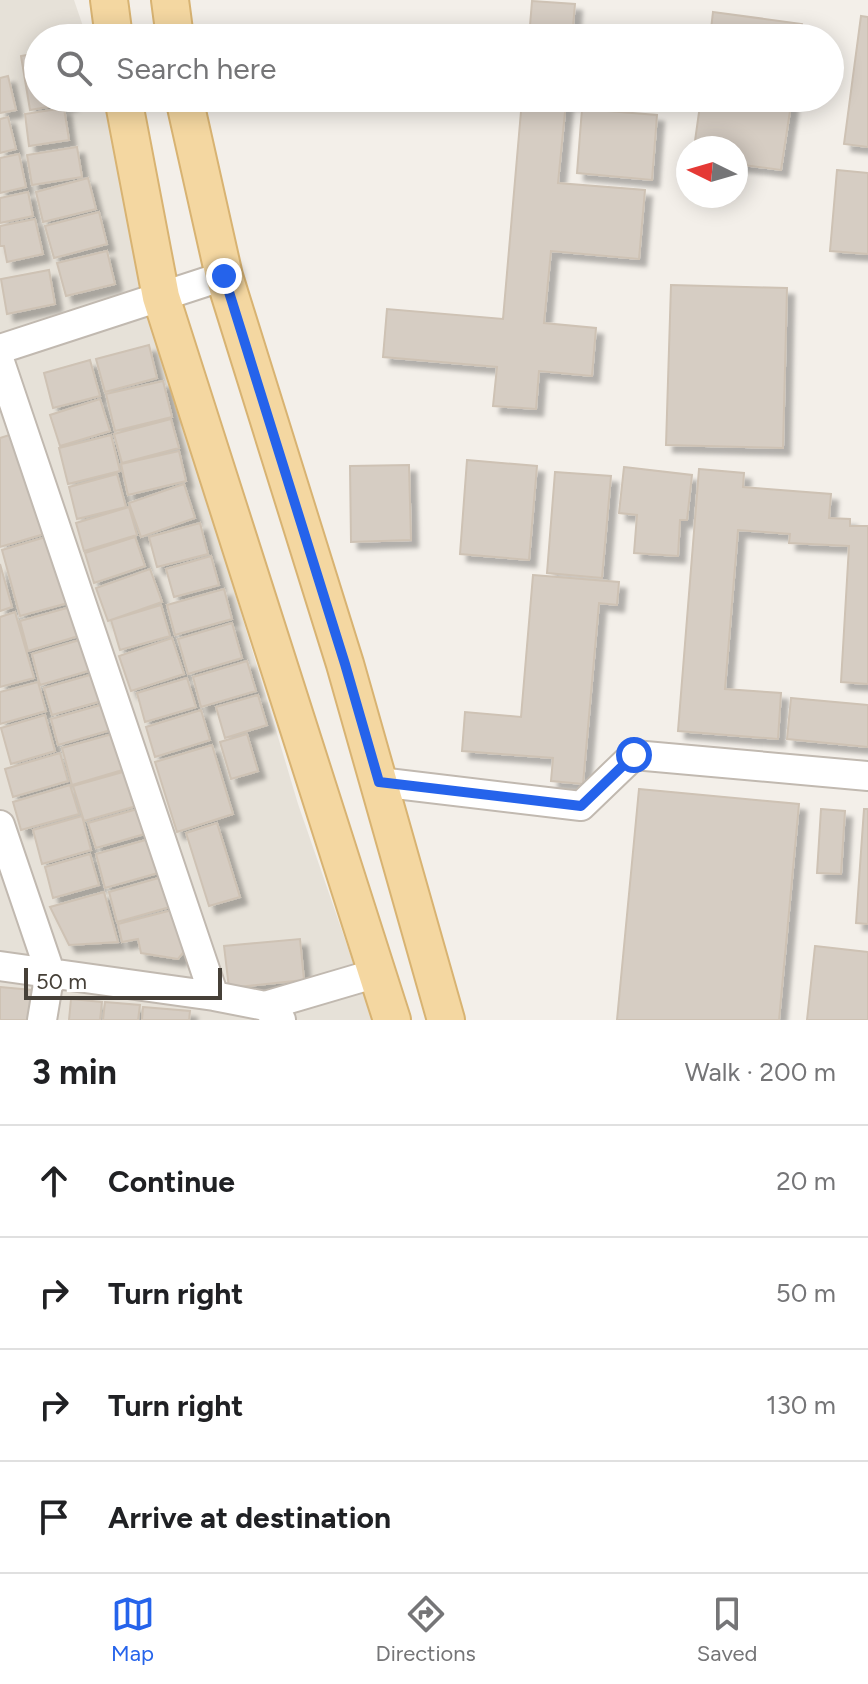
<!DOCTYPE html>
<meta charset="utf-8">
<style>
:root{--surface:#fff;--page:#f6f6f6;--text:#202124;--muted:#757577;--line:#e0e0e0;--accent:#2563eb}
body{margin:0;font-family:Figtree,sans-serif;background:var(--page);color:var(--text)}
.compass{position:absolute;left:676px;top:136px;width:72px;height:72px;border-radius:50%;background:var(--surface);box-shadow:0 4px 20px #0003;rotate:275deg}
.scale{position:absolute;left:24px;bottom:20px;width:198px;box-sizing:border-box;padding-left:8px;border:4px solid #464038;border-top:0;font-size:22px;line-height:28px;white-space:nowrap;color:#464038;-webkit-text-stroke:6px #fff;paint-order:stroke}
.stop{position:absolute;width:24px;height:24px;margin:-18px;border:6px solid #2563eb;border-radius:50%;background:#fff}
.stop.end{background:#2563eb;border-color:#fff;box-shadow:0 2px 8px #0008}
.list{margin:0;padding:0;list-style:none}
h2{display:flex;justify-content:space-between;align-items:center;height:104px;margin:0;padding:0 32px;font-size:34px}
h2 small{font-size:26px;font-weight:400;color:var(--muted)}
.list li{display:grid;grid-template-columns:52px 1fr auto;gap:24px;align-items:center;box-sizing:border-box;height:112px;padding:0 32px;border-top:2px solid var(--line)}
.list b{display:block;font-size:30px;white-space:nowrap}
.list em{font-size:26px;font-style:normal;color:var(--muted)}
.icon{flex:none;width:44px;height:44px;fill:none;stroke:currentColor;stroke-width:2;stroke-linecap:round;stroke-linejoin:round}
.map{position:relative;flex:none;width:868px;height:1020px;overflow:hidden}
.search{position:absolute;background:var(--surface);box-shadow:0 4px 20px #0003;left:24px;right:24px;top:24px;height:88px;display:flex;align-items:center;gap:20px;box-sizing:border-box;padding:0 28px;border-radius:44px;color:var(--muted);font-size:30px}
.sheet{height:552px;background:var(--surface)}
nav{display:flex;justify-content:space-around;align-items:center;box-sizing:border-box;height:112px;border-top:2px solid var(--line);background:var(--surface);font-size:22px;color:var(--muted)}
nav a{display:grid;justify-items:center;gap:4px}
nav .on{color:var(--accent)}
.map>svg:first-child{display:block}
</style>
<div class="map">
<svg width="868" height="1020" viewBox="0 0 868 1020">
<defs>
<filter id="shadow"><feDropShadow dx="7" dy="7" stdDeviation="2" flood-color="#0004"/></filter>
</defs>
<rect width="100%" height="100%" fill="#f3efe9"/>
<path fill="#e6e1d8" d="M 0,0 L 74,0 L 87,38 L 38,38 L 38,98 L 109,98 L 170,375 L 298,804 L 373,1020 L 0,1020 Z"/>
<path fill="#d6cdc3" stroke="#cec2b4" stroke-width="2" filter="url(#shadow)" d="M 532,1 L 575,4 L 572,38 L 529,38 Z
M 713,12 L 802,24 L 800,38 L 710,38 Z
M 861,16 L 868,17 L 868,147 L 844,144 Z
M 38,53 L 38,98 L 70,98 L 71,103 L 30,110 L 21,56 Z
M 8,76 L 16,110 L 0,113 L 0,78 Z
M 501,98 L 620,98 L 620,106 L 566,102 L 558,183 L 645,190 L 639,259 L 551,251 L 544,323 L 596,328 L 592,376 L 539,371 L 536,409 L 493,406 L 497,367 L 383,357 L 387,309 L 503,319 L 522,100 Z
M 701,98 L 792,98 L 781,170 L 736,164 L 736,148 L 694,148 Z
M 64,108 L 69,140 L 29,146 L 25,114 Z
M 582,109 L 657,115 L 652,180 L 577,173 Z
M 8,117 L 16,149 L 0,153 L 0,119 Z
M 77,147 L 82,177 L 32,185 L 27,155 Z
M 19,154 L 26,187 L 0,193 L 0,158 Z
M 837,170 L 868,173 L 868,254 L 830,251 Z
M 88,178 L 96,209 L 43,222 L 36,192 Z
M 28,192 L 33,216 L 0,223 L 0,198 Z
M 99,212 L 107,244 L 54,258 L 45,226 Z
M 35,219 L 43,254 L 7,262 L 4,246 L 0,246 L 0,226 Z
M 107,251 L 115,284 L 66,296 L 57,263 Z
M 49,270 L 55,304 L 7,314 L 1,279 Z
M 671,285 L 787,288 L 783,448 L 666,445 Z
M 149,345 L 157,378 L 105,392 L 96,359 Z
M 90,360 L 100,396 L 53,408 L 44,373 Z
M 163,381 L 172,417 L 115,431 L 106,394 Z
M 100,399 L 110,431 L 60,446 L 50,415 Z
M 171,419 L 179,448 L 122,463 L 114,434 Z
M 22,431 L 51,532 L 0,547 L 0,438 Z
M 111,435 L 120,471 L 68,484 L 59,448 Z
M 179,451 L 186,481 L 128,495 L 121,464 Z
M 467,460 L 537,466 L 529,560 L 460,554 Z
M 409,465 L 411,540 L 351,542 L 350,466 Z
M 624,467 L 692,475 L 687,520 L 680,520 L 678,556 L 634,553 L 637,515 L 619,513 Z
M 699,469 L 744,473 L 743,487 L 831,494 L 829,518 L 850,519 L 850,526 L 868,526 L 868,684 L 841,682 L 849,546 L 789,543 L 790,534 L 738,530 L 725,689 L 781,693 L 778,739 L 678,731 Z
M 555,472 L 611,476 L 602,578 L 547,573 Z
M 117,474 L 126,507 L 77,519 L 69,487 Z
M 184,484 L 195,518 L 141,537 L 129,503 Z
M 129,507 L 137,535 L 84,551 L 76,523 Z
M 200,523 L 208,554 L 157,567 L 149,537 Z
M 49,536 L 68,603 L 20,616 L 2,550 Z
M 135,537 L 145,566 L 94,583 L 85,553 Z
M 211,556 L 219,585 L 174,597 L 166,569 Z
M 0,564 L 12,607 L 0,611 Z
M 150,569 L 162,602 L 108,621 L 96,588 Z
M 533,575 L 619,582 L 617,605 L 599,603 L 583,784 L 551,781 L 553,758 L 462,751 L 465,712 L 521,717 Z
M 224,589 L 232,619 L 175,635 L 167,605 Z
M 161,605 L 170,636 L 120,650 L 111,620 Z
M 74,606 L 82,635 L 28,651 L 20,621 Z
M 15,612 L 34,678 L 0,687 L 0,617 Z
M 232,623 L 242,658 L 188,674 L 178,639 Z
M 86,638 L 95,669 L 40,685 L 32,654 Z
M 172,638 L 184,674 L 131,691 L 119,656 Z
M 247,661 L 256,691 L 201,707 L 193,677 Z
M 97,673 L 105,700 L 52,715 L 44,688 Z
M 187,678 L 196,707 L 145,722 L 137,693 Z
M 38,682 L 46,711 L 0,724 L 0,692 Z
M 258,695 L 267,725 L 225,738 L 216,707 Z
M 791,698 L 868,705 L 868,747 L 787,739 Z
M 104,704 L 111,730 L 58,745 L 51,719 Z
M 201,710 L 210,740 L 155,757 L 146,727 Z
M 45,715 L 55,751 L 11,764 L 1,728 Z
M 116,733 L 126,769 L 72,785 L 62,748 Z
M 247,734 L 258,771 L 231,779 L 220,742 Z
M 212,745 L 233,814 L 177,832 L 155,762 Z
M 60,753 L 68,781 L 13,797 L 5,769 Z
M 130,770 L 140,805 L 84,821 L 73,786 Z
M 70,785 L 79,814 L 21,830 L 13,802 Z
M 639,789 L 799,804 L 779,1020 L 617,1020 Z
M 141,808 L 148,833 L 96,848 L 88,823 Z
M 821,809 L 845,811 L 841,874 L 817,873 Z
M 864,809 L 868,809 L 868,924 L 856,923 Z
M 82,816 L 91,850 L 42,864 L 33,830 Z
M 217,823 L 240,897 L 209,906 L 186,833 Z
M 149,839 L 158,873 L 105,888 L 96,854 Z
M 90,854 L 99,885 L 53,898 L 45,867 Z
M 162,877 L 170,907 L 117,922 L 109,892 Z
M 104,892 L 118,942 L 69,945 L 50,907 Z
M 176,909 L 187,948 L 178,959 L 141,953 L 138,939 L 122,942 L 118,924 Z
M 300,939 L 304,980 L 229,988 L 224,946 Z
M 815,946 L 868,952 L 868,1020 L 807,1020 Z
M 0,987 L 32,990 L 29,1020 L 0,1020 Z
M 71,999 L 102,1002 L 100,1020 L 69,1020 Z
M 105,1002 L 140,1005 L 138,1020 L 103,1020 Z
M 143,1007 L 190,1011 L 189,1020 L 142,1020 Z"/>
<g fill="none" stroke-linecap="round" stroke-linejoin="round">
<defs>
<path id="minor" d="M 0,349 L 224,276
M 0,362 L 214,996
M 379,782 L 581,806 L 634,755 L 868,776
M 0,825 L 50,972 L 42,1020
M 0,966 L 214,996 L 265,1006 L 281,1020
M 265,1006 L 377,973"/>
<path id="major" d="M 109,0 L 114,38
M 170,0 L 175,38
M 123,98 L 161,297 L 392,1020
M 184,98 L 224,276 L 345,664 L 446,1020"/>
</defs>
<use href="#minor" stroke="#c1b9b0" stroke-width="32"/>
<use href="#major" stroke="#d8b372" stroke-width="40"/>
<use href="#minor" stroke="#fff" stroke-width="28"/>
<use href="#major" stroke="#f4d7a1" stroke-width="36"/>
</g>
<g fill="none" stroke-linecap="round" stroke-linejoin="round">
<path stroke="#2563eb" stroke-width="10" d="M 224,276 L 345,664 L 379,782 L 581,806 L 634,755"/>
</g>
</svg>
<svg class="compass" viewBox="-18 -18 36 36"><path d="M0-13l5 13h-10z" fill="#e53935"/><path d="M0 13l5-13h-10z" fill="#757577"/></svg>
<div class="scale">50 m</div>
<div class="stop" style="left:634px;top:755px"></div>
<div class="stop end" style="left:224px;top:276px"></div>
<div class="search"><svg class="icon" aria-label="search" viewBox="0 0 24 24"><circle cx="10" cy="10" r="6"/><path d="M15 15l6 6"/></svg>Search here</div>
</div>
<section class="sheet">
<h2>3 min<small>Walk · 200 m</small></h2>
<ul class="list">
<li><svg class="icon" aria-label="ahead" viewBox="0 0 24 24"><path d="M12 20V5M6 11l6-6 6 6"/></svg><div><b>Continue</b></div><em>20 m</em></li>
<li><svg class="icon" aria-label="right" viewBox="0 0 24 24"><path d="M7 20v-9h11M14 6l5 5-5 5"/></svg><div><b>Turn right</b></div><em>50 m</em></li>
<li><svg class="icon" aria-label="right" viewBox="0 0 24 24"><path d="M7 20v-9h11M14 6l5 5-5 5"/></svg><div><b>Turn right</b></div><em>130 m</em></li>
<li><svg class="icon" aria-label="arrive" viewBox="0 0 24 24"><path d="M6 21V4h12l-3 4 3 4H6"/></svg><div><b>Arrive at destination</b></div></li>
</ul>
</section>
<nav>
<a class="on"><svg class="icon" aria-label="map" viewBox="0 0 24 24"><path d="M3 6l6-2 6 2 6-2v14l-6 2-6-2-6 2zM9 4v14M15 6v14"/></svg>Map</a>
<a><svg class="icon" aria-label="directions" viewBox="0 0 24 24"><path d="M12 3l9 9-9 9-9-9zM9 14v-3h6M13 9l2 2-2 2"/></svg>Directions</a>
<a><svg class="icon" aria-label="saved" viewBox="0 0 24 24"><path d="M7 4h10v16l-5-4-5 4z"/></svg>Saved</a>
</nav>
